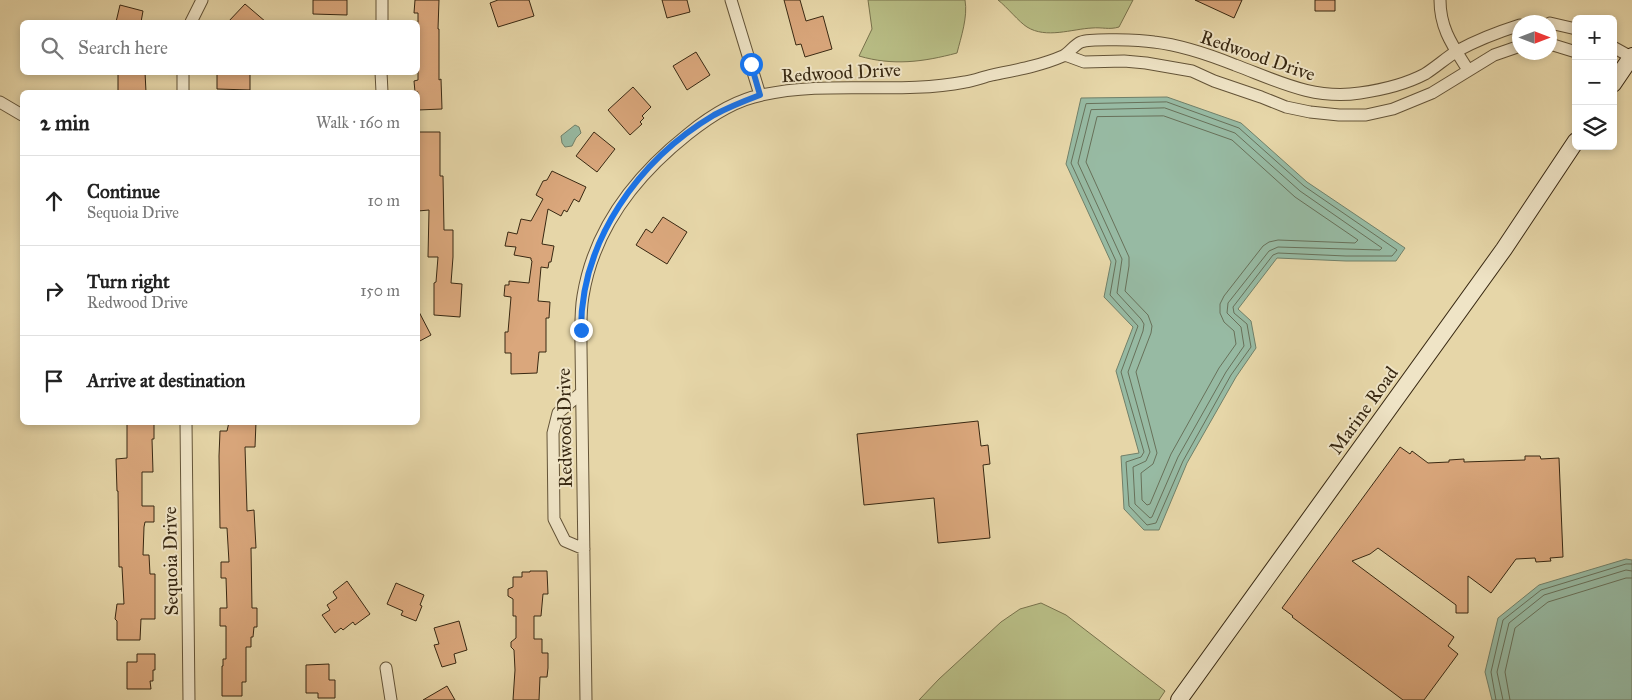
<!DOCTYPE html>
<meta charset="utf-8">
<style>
:root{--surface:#fff;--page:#f2f2f2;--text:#222;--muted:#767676;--line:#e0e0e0}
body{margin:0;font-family:"IM FELL Great Primer",serif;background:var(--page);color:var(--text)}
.controls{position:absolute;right:15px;top:15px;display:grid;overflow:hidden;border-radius:8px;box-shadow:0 2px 8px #0003}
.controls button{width:45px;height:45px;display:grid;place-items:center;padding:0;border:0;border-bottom:1px solid var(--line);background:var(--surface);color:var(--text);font:25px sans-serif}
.compass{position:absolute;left:1512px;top:15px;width:45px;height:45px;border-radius:50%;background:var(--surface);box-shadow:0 2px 8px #0003;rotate:90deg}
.stop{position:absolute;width:15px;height:15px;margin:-11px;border:4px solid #1a73e8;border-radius:50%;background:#fff}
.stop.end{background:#1a73e8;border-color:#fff;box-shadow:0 1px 5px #0008}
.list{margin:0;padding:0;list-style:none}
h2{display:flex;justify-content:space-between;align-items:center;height:65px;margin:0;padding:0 20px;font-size:21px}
h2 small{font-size:16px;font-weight:400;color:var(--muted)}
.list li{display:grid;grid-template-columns:32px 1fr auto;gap:15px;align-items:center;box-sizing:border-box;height:90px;padding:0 20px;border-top:1px solid var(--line)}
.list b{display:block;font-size:19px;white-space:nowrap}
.list p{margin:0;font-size:16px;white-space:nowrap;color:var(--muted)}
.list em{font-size:16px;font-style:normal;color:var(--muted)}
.icon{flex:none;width:28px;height:28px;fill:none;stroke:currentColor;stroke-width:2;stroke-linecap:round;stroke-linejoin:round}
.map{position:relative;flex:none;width:1632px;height:700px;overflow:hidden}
.search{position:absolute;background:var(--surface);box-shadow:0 2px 8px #0003;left:20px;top:20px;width:400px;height:55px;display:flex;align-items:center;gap:12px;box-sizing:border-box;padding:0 18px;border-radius:8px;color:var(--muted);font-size:19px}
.panel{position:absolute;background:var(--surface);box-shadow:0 2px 8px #0003;left:20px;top:90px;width:400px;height:335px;border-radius:8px}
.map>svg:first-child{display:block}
</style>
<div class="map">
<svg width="1632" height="700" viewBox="0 0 1632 700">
<rect width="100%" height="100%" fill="#e6d6a8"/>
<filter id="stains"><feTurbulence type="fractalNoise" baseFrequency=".004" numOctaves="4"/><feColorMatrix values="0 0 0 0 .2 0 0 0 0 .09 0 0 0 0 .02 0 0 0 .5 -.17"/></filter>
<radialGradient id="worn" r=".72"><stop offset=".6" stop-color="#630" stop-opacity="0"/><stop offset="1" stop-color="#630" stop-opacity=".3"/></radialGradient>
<path fill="#b8bd85" stroke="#78724c" d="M 868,0 L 965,0 C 968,17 961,37 957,53 C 923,62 893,66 859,56 L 872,29 Z
M 998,0 L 1133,0 L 1119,27 C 1109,30 1102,27 1092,28 C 1072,29 1046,39 1027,27 C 1019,22 1007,7 998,0 Z
M 1041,603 L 1066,615 L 1165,691 L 1159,700 L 919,700 L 939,679 L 1001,622 L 1020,609 Z"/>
<path fill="#97baa3" stroke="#718069" d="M 1167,97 L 1241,123 L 1307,182 L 1405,248 L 1396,261 L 1346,261 L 1277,258 L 1238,309 L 1251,321 L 1256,348 L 1236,377 L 1187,463 L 1159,530 L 1144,530 L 1124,509 L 1121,456 L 1139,453 L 1116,371 L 1133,327 L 1104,297 L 1111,262 L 1066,164 L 1081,98 Z
M 575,125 L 579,127 L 581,133 L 576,138 L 572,146 L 565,147 L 562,143 L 561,136 Z
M 1626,559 L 1632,560 L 1632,700 L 1492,700 L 1485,672 L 1498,618 L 1539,585 Z"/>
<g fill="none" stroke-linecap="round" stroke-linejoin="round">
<path stroke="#68715a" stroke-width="1" d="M 1167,102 L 1239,128 L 1304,186 L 1397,250 L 1392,256 L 1346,256 L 1278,253 L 1273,255 L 1233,307 L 1234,313 L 1247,324 L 1251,347 L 1231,375 L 1183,461 L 1156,523 L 1147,525 L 1129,506 L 1126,462 L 1141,457 L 1144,452 L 1121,372 L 1138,326 L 1110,295 L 1116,261 L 1071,163 L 1086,104 Z
M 1165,108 L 1235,133 L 1300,191 L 1382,248 L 1380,250 L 1278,247 L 1269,251 L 1228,303 L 1227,313 L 1241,327 L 1244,346 L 1226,372 L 1178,457 L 1152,517 L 1150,518 L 1135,504 L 1133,467 L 1146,461 L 1150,452 L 1128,372 L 1143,331 L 1144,324 L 1141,319 L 1117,293 L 1122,259 L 1078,163 L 1091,110 Z
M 1164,116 L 1232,140 L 1295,197 L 1358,240 L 1355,243 L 1278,240 L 1269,242 L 1263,246 L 1224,296 L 1220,304 L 1220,313 L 1224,322 L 1234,331 L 1236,344 L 1219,368 L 1171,454 L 1150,504 L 1147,505 L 1142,500 L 1141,473 L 1153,464 L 1157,453 L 1136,372 L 1151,333 L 1152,326 L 1148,315 L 1125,291 L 1129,266 L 1129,257 L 1086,162 L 1097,117 Z
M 1496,700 L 1491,672 L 1503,620 L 1541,590 L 1626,564 L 1632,564
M 1503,700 L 1497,672 L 1509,623 L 1544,595 L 1626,570 L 1632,571
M 1510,700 L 1505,672 L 1515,628 L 1548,602 L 1626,578 L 1632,578"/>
</g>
<path fill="#daa77c" stroke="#382812" d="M 313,0 L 347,0 L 347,15 L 313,14 Z
M 415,0 L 439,0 L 438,29 L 439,29 L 439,80 L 441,79 L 442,109 L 418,110 L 418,92 L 415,92 L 414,81 L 418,80 L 418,13 L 414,13 Z
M 498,0 L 529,0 L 534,16 L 498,27 L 490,3 Z
M 662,0 L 687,0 L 690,12 L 667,18 Z
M 784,0 L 800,0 L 806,21 L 823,16 L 832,49 L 805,57 L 801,44 L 796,45 Z
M 1195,0 L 1242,0 L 1234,18 Z
M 1315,0 L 1335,0 L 1335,11 L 1315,11 Z
M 245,4 L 266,22 L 228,22 Z
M 120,5 L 143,11 L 141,22 L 116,22 Z
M 696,52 L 710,75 L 687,90 L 673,66 Z
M 118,72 L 145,72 L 146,92 L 118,92 Z
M 223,72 L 250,72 L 250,90 L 217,89 L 217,73 Z
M 633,87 L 651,107 L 642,116 L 644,118 L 640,122 L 642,124 L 630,135 L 608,110 Z
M 419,132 L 440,132 L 440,176 L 443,176 L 444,230 L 453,230 L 453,257 L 451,283 L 462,284 L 460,317 L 434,315 L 434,283 L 436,282 L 438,257 L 428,257 L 429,210 L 418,211 L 418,133 Z
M 594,132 L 615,149 L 597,172 L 576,156 Z
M 552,171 L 586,187 L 579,202 L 574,199 L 567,212 L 564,210 L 561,216 L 548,209 L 542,244 L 554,246 L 551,262 L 549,262 L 548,268 L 541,267 L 538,301 L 550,302 L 549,318 L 546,318 L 546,352 L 539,352 L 537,373 L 511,374 L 511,353 L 505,353 L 505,332 L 508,332 L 511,297 L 504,296 L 505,285 L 509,285 L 509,281 L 529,283 L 532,261 L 531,260 L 531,258 L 514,255 L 516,247 L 505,246 L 508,232 L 517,234 L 521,219 L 531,221 L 543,199 L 536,195 L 543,181 L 547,180 Z
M 663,217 L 687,232 L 667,264 L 636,245 L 646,229 L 652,233 Z
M 418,310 L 431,335 L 418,342 Z
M 978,421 L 981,446 L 988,445 L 990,464 L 983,465 L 990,538 L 938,543 L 934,498 L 864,505 L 857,434 Z
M 127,422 L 154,422 L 154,439 L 152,439 L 153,472 L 142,472 L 142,506 L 154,506 L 154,522 L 145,522 L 144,527 L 143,555 L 149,555 L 150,574 L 155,574 L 155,619 L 141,619 L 140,640 L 117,640 L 117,621 L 115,619 L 117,604 L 124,604 L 122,567 L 119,567 L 118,491 L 117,491 L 116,459 L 127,458 Z
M 229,422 L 256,422 L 255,447 L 245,447 L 247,511 L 254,510 L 256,548 L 251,548 L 252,608 L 257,608 L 257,627 L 254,627 L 253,637 L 251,637 L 251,647 L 246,647 L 246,682 L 242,682 L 242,696 L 222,696 L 222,666 L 223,666 L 223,659 L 226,659 L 226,626 L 220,626 L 220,608 L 227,608 L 226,578 L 221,578 L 221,562 L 229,562 L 227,528 L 220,528 L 219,456 L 220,431 L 227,431 Z
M 1400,447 L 1410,454 L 1412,451 L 1428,463 L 1449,462 L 1449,460 L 1464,459 L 1464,462 L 1525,460 L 1525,456 L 1540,456 L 1541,459 L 1559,458 L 1563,557 L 1550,558 L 1551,561 L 1536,562 L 1535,558 L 1516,559 L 1491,593 L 1468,576 L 1468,613 L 1456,613 L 1456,605 L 1378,548 L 1370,554 L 1352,561 L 1454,637 L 1448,646 L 1458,654 L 1424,700 L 1403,700 L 1292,617 L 1293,616 L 1282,608 Z
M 530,571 L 547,571 L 548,594 L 543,594 L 541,616 L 534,616 L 534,639 L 542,639 L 542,653 L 548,653 L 548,668 L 547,677 L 540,677 L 539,700 L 513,700 L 515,670 L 514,650 L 511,647 L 511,642 L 516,638 L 516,616 L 513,616 L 513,599 L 508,596 L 508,589 L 513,587 L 513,577 L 522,577 L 522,572 L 530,572 Z
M 347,581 L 370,614 L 355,625 L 353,622 L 343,630 L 341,628 L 335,633 L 322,615 L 330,610 L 327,605 L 337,598 L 333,592 Z
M 396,583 L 424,595 L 420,605 L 422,606 L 416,621 L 401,615 L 403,611 L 387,604 Z
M 459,621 L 467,650 L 454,654 L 456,663 L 442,667 L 434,645 L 439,644 L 434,628 Z
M 137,654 L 155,654 L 155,670 L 153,670 L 153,681 L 150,681 L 151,689 L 127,689 L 127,662 L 137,662 Z
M 329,664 L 329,680 L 335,680 L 335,698 L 318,698 L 318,693 L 306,693 L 306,665 Z
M 447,686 L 455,700 L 423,700 Z"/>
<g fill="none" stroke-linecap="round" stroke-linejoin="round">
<defs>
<path id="minor" d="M 731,0 L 760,95
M 1440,0 C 1440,29 1453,46 1468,70
M 191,22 L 202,0
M 382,22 L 382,0
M 1550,23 L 1576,29
M 1550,44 L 1576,52
M 1613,47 L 1631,57
M 1065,55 L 1084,62 L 1124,61 L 1146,63 L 1192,71 L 1214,81 L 1261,97 L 1286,107 L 1310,112 L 1339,115 L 1366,115 L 1393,109 L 1432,93 L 1494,55 L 1520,46
M 183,72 L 183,92
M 381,72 L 382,92
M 0,102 L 22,115
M 581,393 L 558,413 L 553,433 L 554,519 L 565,541 L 584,549
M 186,422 L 189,700
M 386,668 L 391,700
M 586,700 L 581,347 C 581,330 580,313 583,296 C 594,228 635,176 688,134 C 709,117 735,100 762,95 C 829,80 898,95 965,82 C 974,81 983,77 992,75 C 1016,70 1040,66 1063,56 C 1069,53 1074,45 1081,42 C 1091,38 1141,40 1154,42 C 1181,45 1210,55 1235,65 C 1278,81 1313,100 1360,93 C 1381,90 1406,84 1425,74 C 1436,67 1446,58 1457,51 C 1477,40 1498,32 1520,25"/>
<path id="secondary" d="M 1613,84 L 1632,56
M 1179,700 L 1504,249 L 1576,141"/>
</defs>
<use href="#minor" stroke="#645438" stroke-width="13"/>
<use href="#secondary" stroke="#382812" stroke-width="18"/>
<use href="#minor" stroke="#efe4c6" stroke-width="11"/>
<use href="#secondary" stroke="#efe4c6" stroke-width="16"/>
</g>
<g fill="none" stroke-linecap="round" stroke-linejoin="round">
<path stroke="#1a73e8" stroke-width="6" d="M 581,330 C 581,241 638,160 714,115 C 729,107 744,101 760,95 L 751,64"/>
</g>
<g text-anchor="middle" stroke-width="4" stroke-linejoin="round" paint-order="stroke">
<g font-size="19" fill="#382812" stroke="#efe4c6">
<text transform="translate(1258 55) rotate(19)" y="7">Redwood Drive</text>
<text transform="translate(841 72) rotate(-3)" y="7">Redwood Drive</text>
<text transform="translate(1363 410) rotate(-54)" y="7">Marine Road</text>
<text transform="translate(564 428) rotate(-91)" y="7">Redwood Drive</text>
<text transform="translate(170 561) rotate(-91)" y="7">Sequoia Drive</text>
</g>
</g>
<rect width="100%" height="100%" filter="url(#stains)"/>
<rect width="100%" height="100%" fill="url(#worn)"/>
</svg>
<div class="controls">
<button>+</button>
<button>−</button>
<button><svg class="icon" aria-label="layers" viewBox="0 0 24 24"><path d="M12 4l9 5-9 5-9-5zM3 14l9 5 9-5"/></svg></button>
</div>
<svg class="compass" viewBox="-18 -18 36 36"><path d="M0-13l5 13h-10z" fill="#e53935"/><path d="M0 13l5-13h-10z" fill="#767676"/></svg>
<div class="stop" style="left:751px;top:64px"></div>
<div class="stop end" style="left:581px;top:330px"></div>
<div class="search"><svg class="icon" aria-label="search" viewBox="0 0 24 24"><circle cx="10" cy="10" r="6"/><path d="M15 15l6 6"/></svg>Search here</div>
<section class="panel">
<h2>2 min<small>Walk · 160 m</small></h2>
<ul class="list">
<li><svg class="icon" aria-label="ahead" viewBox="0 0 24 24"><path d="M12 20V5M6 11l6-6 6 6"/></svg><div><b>Continue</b><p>Sequoia Drive</p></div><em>10 m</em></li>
<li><svg class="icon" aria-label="right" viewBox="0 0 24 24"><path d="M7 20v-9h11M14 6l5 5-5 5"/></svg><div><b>Turn right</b><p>Redwood Drive</p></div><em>150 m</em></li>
<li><svg class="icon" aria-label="arrive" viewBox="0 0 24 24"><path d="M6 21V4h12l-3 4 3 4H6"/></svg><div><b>Arrive at destination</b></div></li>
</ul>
</section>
</div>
